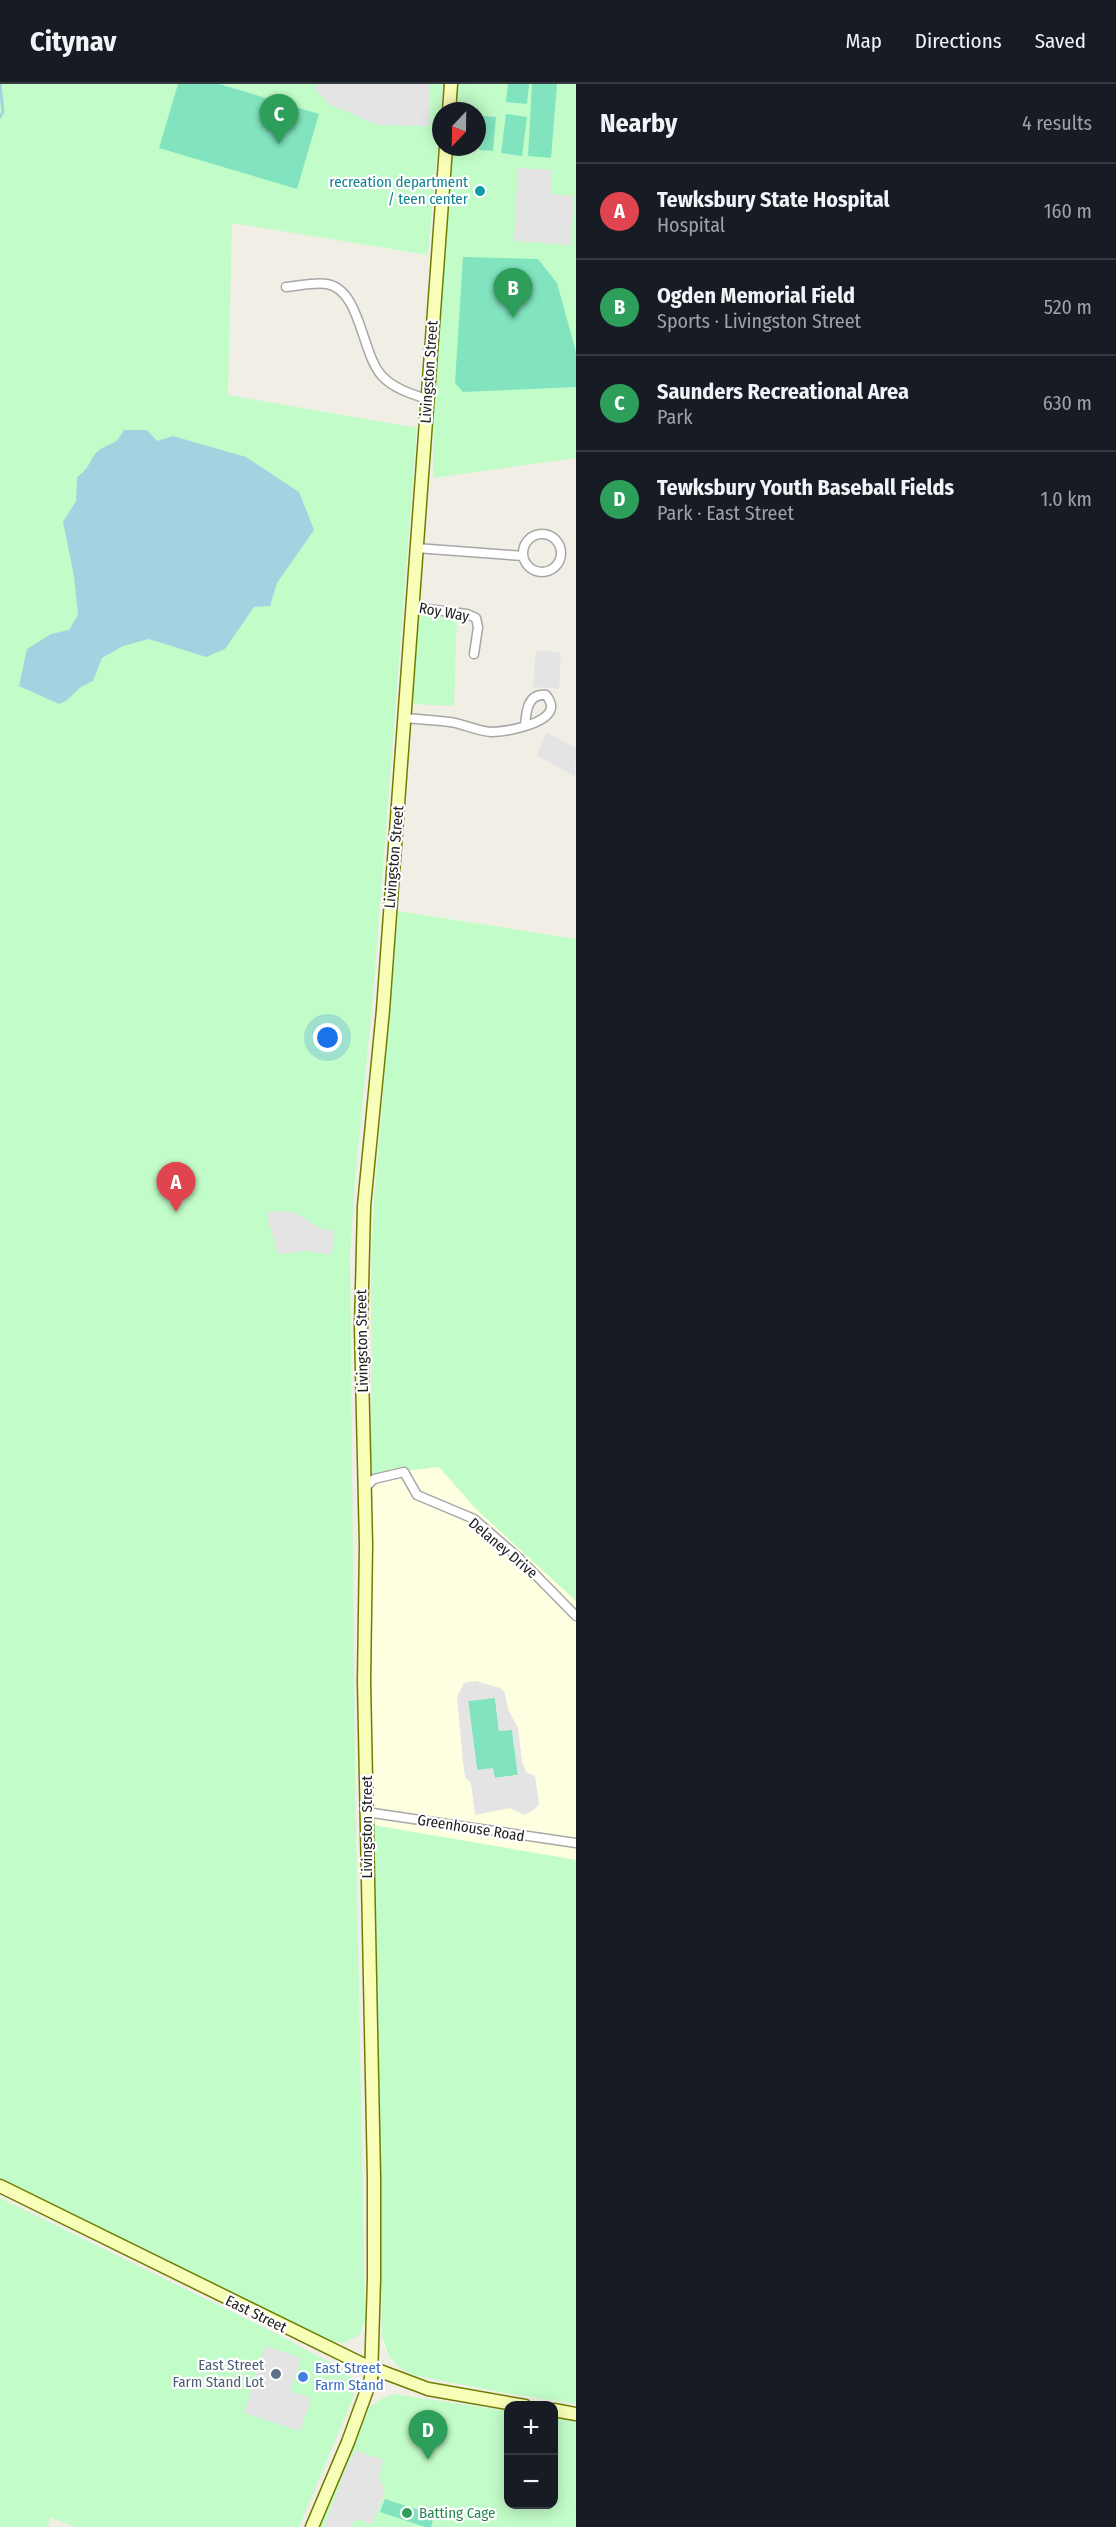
<!DOCTYPE html>
<meta charset="utf-8">
<style>
:root{--surface:#171b24;--page:#20242c;--text:#f1f3f6;--muted:#9ea1a6;--line:#363941;--accent:#d00400}
body{margin:0;font-family:"Fira Sans Condensed",sans-serif;background:var(--page);color:var(--text)}
.controls{position:absolute;right:18px;bottom:18px;display:grid;overflow:hidden;border-radius:12px;box-shadow:0 3px 15px #0003}
.controls button{width:54px;height:54px;display:grid;place-items:center;padding:0;border:0;border-bottom:2px solid var(--line);background:var(--surface);color:var(--text);font:30px sans-serif}
.compass{position:absolute;left:432px;top:18px;width:54px;height:54px;border-radius:50%;background:var(--surface);box-shadow:0 3px 15px #0003;rotate:202deg}
.you{position:absolute;left:328px;top:954px;width:21px;height:21px;margin:-15px;border:4px solid #fff;border-radius:50%;background:#1a73e8;box-shadow:0 0 0 9px #1a73e833}
.badge{display:grid;place-items:center;width:39px;height:39px;border-radius:50%;background:var(--accent);color:#fff;font-size:20px;font-weight:700}
.pin{position:absolute;translate:-50% -50px;filter:drop-shadow(0 2px 3px #0008)}
.pin::after{content:'';position:absolute;top:32px;width:21px;height:18px;background:inherit;clip-path:polygon(0 0,100% 0,50% 100%)}
.list{margin:0;padding:0;list-style:none}
h2{display:flex;justify-content:space-between;align-items:center;height:78px;margin:0;padding:0 24px;font-size:26px}
h2 small{font-size:20px;font-weight:400;color:var(--muted)}
.list li{display:grid;grid-template-columns:39px 1fr auto;gap:18px;align-items:center;box-sizing:border-box;height:96px;padding:0 24px;border-top:2px solid var(--line)}
.list b{display:block;font-size:22px;white-space:nowrap}
.list p{margin:0;font-size:20px;white-space:nowrap;color:var(--muted)}
.list em{font-size:20px;font-style:normal;color:var(--muted)}
.map{position:relative;flex:none;width:576px;height:2443px;overflow:hidden}
header{display:flex;align-items:center;gap:36px;box-sizing:border-box;height:84px;padding:0 30px;background:var(--surface);border-bottom:2px solid var(--line)}
header strong{font-size:28px}
nav{display:flex;gap:33px;margin-inline-start:auto;font-size:21px}
main{display:flex}
aside{flex:1;background:var(--surface)}
.map>svg:first-child{display:block}
</style>
<header>
<strong>Citynav</strong>
<nav><a>Map</a><a>Directions</a><a>Saved</a></nav>
</header>
<main>
<div class="map">
<svg width="576" height="2443" viewBox="0 0 576 2443">
<rect width="100%" height="100%" fill="#f1eee6"/>
<path fill="#feffe1" d="M 398,827 L 576,855 L 576,2320 L 505,2309 L 412,2291 L 392,2277 L 384,2263 L 382,2253 L 372,1690 L 371,1180 L 374,1116 Z"/>
<path fill="#c2fcc8" d="M 0,0 L 443,0 L 428,171 L 232,139 L 228,311 L 417,344 L 373,912 L 355,1096 L 350,1170 L 355,1690 L 365,2237 L 359,2251 L 344,2259 L 331,2257 L 0,2095 Z
M 458,0 L 576,0 L 576,374 L 433,394 L 434,328 L 453,63 L 477,63 L 477,27 L 456,27 Z
M 418,529 L 457,531 L 454,622 L 412,620 Z
M 398,827 L 576,855 L 576,1517 L 475,1424 L 439,1383 L 371,1391 L 371,1180 L 374,1116 Z
M 373,1741 L 576,1776 L 576,2320 L 505,2309 L 412,2291 L 399,2283 L 389,2273 L 382,2253 Z
M 0,2114 L 271,2247 L 348,2288 L 353,2297 L 354,2311 L 299,2443 L 75,2443 L 50,2433 L 48,2443 L 0,2443 Z
M 394,2310 L 508,2327 L 508,2420 L 554,2420 L 554,2334 L 576,2337 L 576,2443 L 320,2443 L 369,2324 L 381,2315 Z"/>
<path fill="#81e4bf" d="M 178,0 L 219,0 L 319,30 L 297,105 L 159,64 Z
M 508,0 L 529,0 L 527,20 L 506,18 Z
M 532,0 L 557,0 L 551,74 L 528,72 Z
M 506,30 L 527,33 L 522,72 L 501,69 Z
M 481,32 L 496,33 L 493,67 L 479,66 Z
M 463,173 L 538,175 L 557,199 L 576,268 L 576,303 L 463,308 L 455,299 Z
M 495,1613 L 499,1647 L 512,1645 L 518,1691 L 495,1694 L 477,1686 L 468,1617 Z
M 385,2415 L 434,2431 L 431,2443 L 425,2443 L 380,2428 Z"/>
<path fill="#e4e4e4" fill-rule="evenodd" d="M 317,0 L 430,0 L 429,42 L 379,41 L 368,37 L 329,20 L 316,6 Z
M 518,84 L 552,86 L 551,110 L 574,112 L 571,161 L 514,157 Z
M 543,566 L 561,569 L 559,605 L 533,603 L 536,567 L 542,568 Z
M 547,648 L 576,664 L 575,693 L 537,671 Z
M 281,1127 L 294,1128 L 323,1146 L 334,1146 L 332,1168 L 329,1171 L 307,1167 L 278,1170 L 266,1129 Z
M 476,1597 L 500,1604 L 505,1609 L 508,1625 L 518,1644 L 522,1677 L 526,1688 L 535,1692 L 539,1720 L 534,1726 L 524,1731 L 510,1724 L 475,1731 L 471,1699 L 465,1693 L 463,1678 L 457,1613 L 464,1599 ZM 495,1614 L 499,1647 L 512,1646 L 518,1691 L 495,1694 L 493,1684 L 477,1686 L 468,1617 Z
M 265,2262 L 301,2274 L 290,2307 L 311,2314 L 300,2347 L 244,2329 Z
M 355,2366 L 383,2376 L 379,2393 L 385,2407 L 382,2416 L 372,2440 L 357,2435 L 350,2443 L 324,2443 L 344,2388 Z"/>
<path fill="#a5d2e1" d="M 124,346 L 147,346 L 157,357 L 173,352 L 246,373 L 299,408 L 314,446 L 277,499 L 270,522 L 254,523 L 225,565 L 206,573 L 149,555 L 123,562 L 102,574 L 93,597 L 81,603 L 66,617 L 59,620 L 19,602 L 27,565 L 51,550 L 69,546 L 78,531 L 74,492 L 63,438 L 76,417 L 77,393 C 91,384 89,375 98,367 C 111,357 114,364 124,346 Z"/>
<g fill="none" stroke-linecap="round" stroke-linejoin="round">
<path stroke="#a5d2e1" stroke-width="3" d="M 0,33 L 3,28 L 0,0"/>
<defs>
<path id="street" d="M 286,203 C 298,202 315,198 327,200 C 361,206 361,269 382,292 C 393,304 411,310 427,315
M523 469a19 19 0 1 1 38 0a19 19 0 1 1-38 0Z
M 416,464 L 523,472
M 412,523 L 467,530 L 476,534 L 478,543 L 474,570
M 404,634 C 419,635 435,636 450,638 C 464,640 477,647 491,648 C 505,648 543,641 550,627 C 553,621 550,616 546,611 C 527,609 526,629 525,642
M 365,1404 L 374,1395 L 404,1388 L 417,1411 L 474,1435 L 520,1475 L 576,1532
M 366,1728 L 576,1759"/>
<path id="secondary" d="M 449,27 L 451,0
M 0,2102 L 364,2281 L 428,2305 L 525,2322
M 554,2326 L 576,2330
M 312,2443 L 348,2358 L 371,2295 L 374,2195 L 374,2094 L 364,1597 L 366,1461 L 361,1244 L 364,1122 L 383,926 L 446,63"/>
</defs>
<use href="#street" stroke="#a7a7a7" stroke-width="11"/>
<use href="#secondary" stroke="#6e7e00" stroke-width="15"/>
<use href="#street" stroke="#fff" stroke-width="8"/>
<use href="#secondary" stroke="#f8fdb8" stroke-width="12"/>
</g>
<circle fill="#0f9aa8" stroke="#fff" stroke-width="2" cx="480" cy="107" r="6"/>
<circle fill="#5c6f8a" stroke="#fff" stroke-width="2" cx="276" cy="2290" r="6"/>
<circle fill="#3f7fe0" stroke="#fff" stroke-width="2" cx="303" cy="2293" r="6"/>
<circle fill="#2e9e5b" stroke="#fff" stroke-width="2" cx="407" cy="2429" r="6"/>
<g text-anchor="middle" stroke-width="4.5" stroke-linejoin="round" paint-order="stroke">
<g font-size="15" fill="#0d838f" stroke="#fff" text-anchor="end">
<text x="468" y="103">recreation department<tspan x="468" dy="17">/ teen center</tspan></text>
</g>
<g font-size="15" fill="#202020" stroke="#fff">
<text transform="translate(429 288) rotate(-86)" y="5">Livingston Street</text>
<text transform="translate(444 528) rotate(10)" y="5">Roy Way</text>
<text transform="translate(394 773) rotate(-85)" y="5">Livingston Street</text>
<text transform="translate(362 1257) rotate(-91)" y="5">Livingston Street</text>
<text transform="translate(503 1464) rotate(40)" y="5">Delaney Drive</text>
<text transform="translate(367 1743) rotate(-90)" y="5">Livingston Street</text>
<text transform="translate(471 1744) rotate(9)" y="5">Greenhouse Road</text>
<text transform="translate(256 2230) rotate(26)" y="5">East Street</text>
</g>
<g font-size="15" fill="#4e5e75" stroke="#fff" text-anchor="end">
<text x="264" y="2286">East Street<tspan x="264" dy="17">Farm Stand Lot</tspan></text>
</g>
<g font-size="15" fill="#366cbe" stroke="#fff" text-anchor="start">
<text x="315" y="2289">East Street<tspan x="315" dy="17">Farm Stand</tspan></text>
</g>
<g font-size="15" fill="#27864d" stroke="#fff" text-anchor="start">
<text x="419" y="2434">Batting Cage</text>
</g>
</g>
</svg>
<div class="controls">
<button>+</button>
<button>−</button>
</div>
<svg class="compass" viewBox="-18 -18 36 36"><path d="M0-13l5 13h-10z" fill="#e53935"/><path d="M0 13l5-13h-10z" fill="#9ea1a6"/></svg>
<div class="you"></div>
<div class="pin badge" style="left:176px;top:1128px;background:#e0444e">A</div>
<div class="pin badge" style="left:513px;top:234px;background:#2e9e5b">B</div>
<div class="pin badge" style="left:279px;top:60px;background:#2e9e5b">C</div>
<div class="pin badge" style="left:428px;top:2376px;background:#2e9e5b">D</div>
</div>
<aside>
<h2>Nearby<small>4 results</small></h2>
<ul class="list">
<li><span class="badge" style="background:#e0444e">A</span><div><b>Tewksbury State Hospital</b><p>Hospital</p></div><em>160 m</em></li>
<li><span class="badge" style="background:#2e9e5b">B</span><div><b>Ogden Memorial Field</b><p>Sports · Livingston Street</p></div><em>520 m</em></li>
<li><span class="badge" style="background:#2e9e5b">C</span><div><b>Saunders Recreational Area</b><p>Park</p></div><em>630 m</em></li>
<li><span class="badge" style="background:#2e9e5b">D</span><div><b>Tewksbury Youth Baseball Fields</b><p>Park · East Street</p></div><em>1.0 km</em></li>
</ul>
</aside>
</main>
